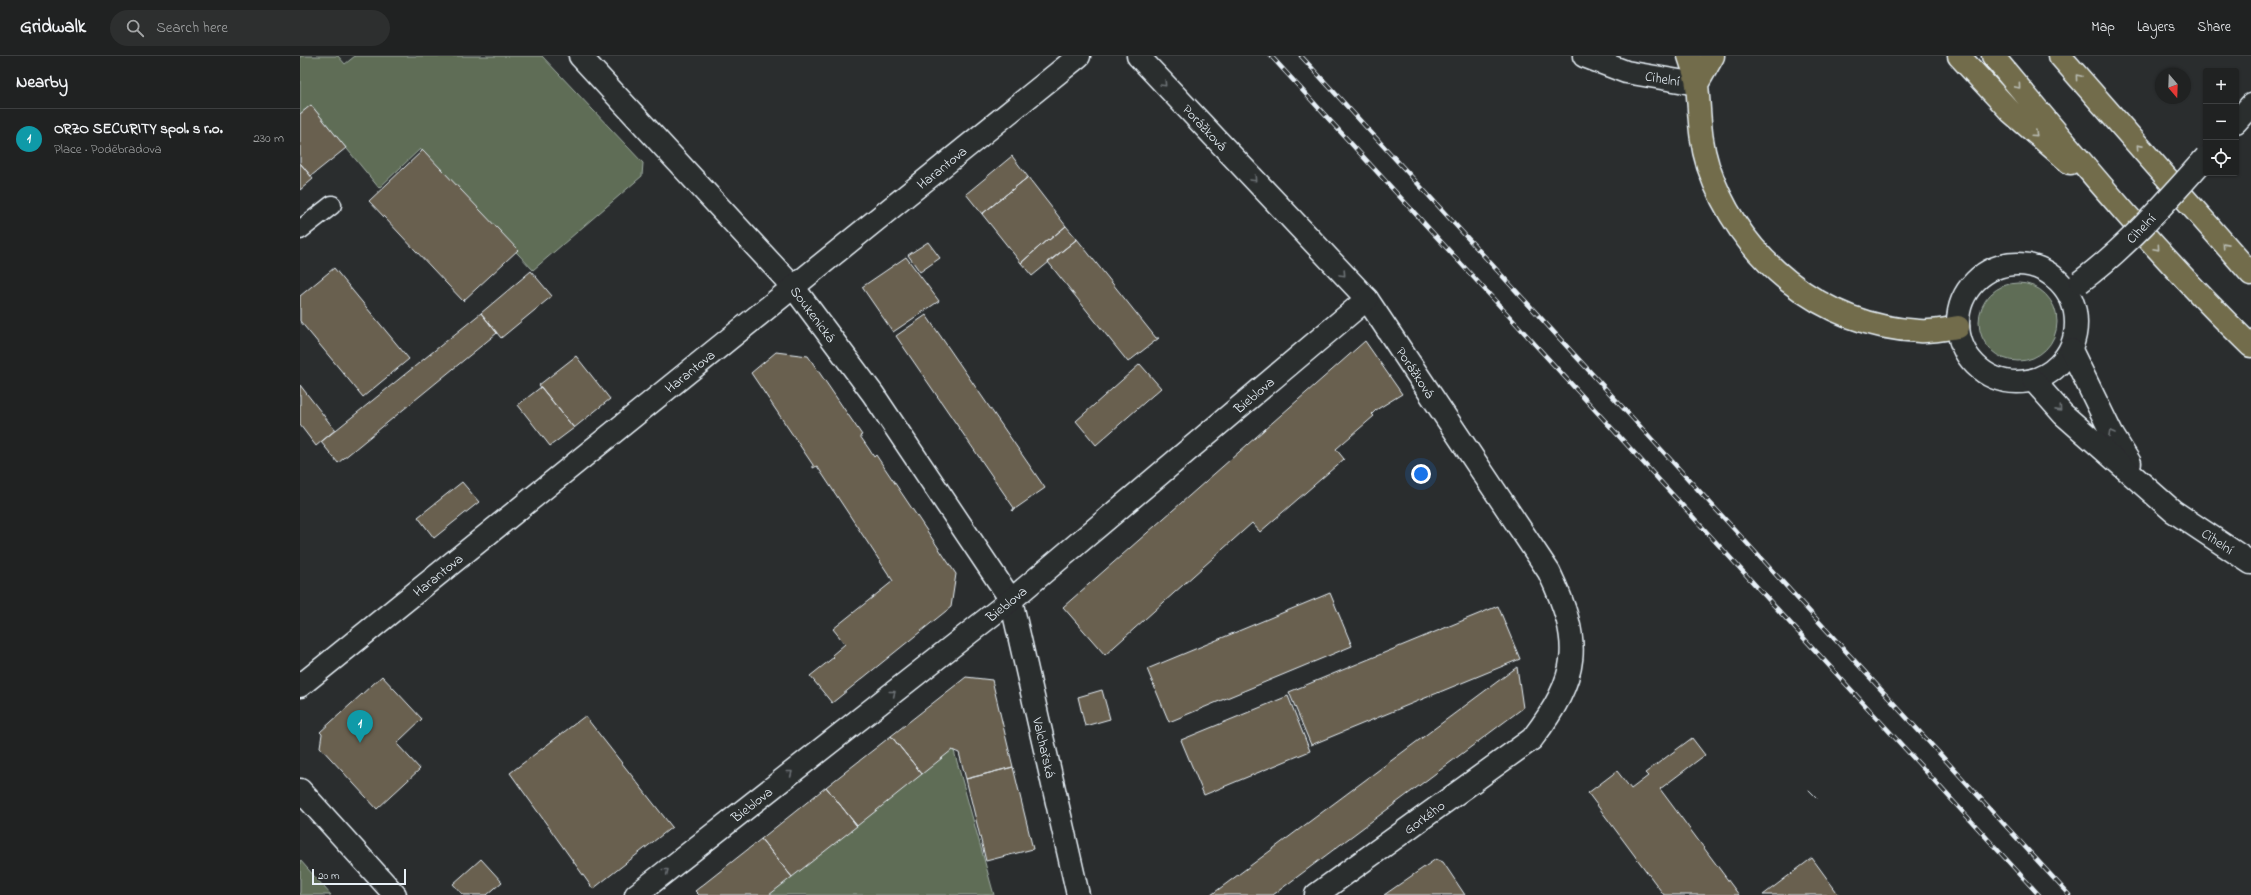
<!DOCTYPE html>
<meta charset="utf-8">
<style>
:root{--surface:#202222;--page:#2d2f2f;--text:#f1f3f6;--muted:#a2a4a5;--line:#3d3f40;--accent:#ffd166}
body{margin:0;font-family:"Indie Flower",sans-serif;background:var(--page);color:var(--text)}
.controls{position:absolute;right:12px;top:12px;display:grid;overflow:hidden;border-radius:4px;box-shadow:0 1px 3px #0004}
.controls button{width:36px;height:36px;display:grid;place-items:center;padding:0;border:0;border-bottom:1px solid var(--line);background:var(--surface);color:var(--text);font:20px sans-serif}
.compass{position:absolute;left:1855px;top:12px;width:36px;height:36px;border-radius:50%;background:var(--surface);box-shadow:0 1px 3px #0004;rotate:161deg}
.scale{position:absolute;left:12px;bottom:10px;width:94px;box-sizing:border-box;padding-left:4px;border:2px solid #e8f1f8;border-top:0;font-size:11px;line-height:14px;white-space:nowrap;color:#e8f1f8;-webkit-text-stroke:3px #2a2d2e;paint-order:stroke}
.you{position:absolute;left:1121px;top:418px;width:14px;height:14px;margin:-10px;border:3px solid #fff;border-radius:50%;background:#1a73e8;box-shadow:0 0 0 6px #1a73e833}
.badge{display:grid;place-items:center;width:26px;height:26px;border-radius:50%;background:var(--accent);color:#fff;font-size:13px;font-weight:700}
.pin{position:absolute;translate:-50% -33px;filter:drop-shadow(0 1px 2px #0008)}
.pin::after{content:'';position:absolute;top:21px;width:14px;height:12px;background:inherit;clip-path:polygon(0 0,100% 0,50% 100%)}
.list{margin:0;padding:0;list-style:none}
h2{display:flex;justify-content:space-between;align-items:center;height:52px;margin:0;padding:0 16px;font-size:17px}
h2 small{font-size:13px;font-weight:400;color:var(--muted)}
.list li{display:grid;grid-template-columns:26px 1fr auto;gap:12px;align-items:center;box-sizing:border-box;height:60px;padding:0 16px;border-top:1px solid var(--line)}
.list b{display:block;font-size:15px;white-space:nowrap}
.list p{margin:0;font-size:13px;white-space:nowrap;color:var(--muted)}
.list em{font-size:13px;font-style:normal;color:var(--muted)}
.icon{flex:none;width:22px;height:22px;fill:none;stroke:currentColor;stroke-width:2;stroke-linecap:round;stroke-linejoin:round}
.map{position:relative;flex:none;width:1951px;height:839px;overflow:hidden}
header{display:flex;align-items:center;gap:24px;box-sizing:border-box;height:56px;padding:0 20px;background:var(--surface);border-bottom:1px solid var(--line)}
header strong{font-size:19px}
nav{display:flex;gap:22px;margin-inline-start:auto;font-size:14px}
.search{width:280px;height:36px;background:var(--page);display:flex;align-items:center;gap:10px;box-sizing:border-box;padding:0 14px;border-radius:22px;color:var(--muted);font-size:15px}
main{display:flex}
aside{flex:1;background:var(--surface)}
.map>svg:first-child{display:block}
</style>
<header>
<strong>Gridwalk</strong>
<div class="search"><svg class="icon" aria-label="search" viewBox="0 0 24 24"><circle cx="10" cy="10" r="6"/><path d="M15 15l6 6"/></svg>Search here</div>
<nav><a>Map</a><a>Layers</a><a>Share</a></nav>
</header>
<main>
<aside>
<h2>Nearby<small></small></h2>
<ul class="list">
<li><span class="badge" style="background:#0f9aa8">1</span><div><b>ORZO SECURITY spol. s r.o.</b><p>Place · Poděbradova</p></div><em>230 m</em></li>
</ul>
</aside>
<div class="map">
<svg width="1951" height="839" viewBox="0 0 1951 839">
<rect width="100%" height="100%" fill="#2a2d2e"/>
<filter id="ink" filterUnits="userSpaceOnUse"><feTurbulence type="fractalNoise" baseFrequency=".025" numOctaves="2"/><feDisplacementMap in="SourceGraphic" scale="8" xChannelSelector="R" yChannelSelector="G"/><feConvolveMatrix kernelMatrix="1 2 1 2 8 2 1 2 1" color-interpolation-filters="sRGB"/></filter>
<g filter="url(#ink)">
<path fill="#5e6d56" stroke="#a3afa7" d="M 0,0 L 38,0 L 45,8 L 55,0 L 242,0 L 343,107 L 342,120 L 233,214 L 120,93 L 79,132 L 11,49 L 0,58 Z
M1679 266a39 39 0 1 1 78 0a39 39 0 1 1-78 0Z
M 648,693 L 654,695 L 694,839 L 463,839 Z
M 0,804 L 31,839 L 0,839 Z"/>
<path fill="#696050" stroke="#e8f1f8" d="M 11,49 L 46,92 L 11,120 L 0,107 L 0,58 Z
M 123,94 L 218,194 L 163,245 L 69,145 Z
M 712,100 L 728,121 L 682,158 L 666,138 Z
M 0,107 L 13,123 L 0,134 Z
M 728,121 L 766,170 L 749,184 L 748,183 L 721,207 L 682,158 Z
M 766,170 L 777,183 L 732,220 L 721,207 L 748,183 L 749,184 Z
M 777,183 L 856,282 L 859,282 L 828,306 L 748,206 Z
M 628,186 L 640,202 L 620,216 L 608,199 Z
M 606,201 L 639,245 L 593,276 L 562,231 Z
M 34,212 L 109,303 L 63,341 L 0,265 L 0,240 Z
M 231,215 L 252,240 L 201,282 L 181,257 Z
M 181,257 L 197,277 L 38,407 L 21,386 Z
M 626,259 L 745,432 L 712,455 L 714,452 L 596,280 Z
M 1065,285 L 1102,338 L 1076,354 L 1072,358 L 1074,360 L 1036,393 L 1044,403 L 960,476 L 952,467 L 805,599 L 763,551 Z
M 476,296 L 508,300 L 562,379 L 560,380 L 569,393 L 574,401 L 576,399 L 656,518 L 651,551 L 532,647 L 510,620 L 534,601 L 532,599 L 545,588 L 533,573 L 593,525 L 517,410 L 513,412 L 513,409 L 451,317 Z
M 276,300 L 310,343 L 274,372 L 239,329 Z
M 840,308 L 861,332 L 796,389 L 776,365 Z
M 0,329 L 35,374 L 16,390 L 0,369 Z
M 241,331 L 274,372 L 250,390 L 218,349 Z
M 162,426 L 179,446 L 134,482 L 118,461 Z
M 1030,537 L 1052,590 L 869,666 L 847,613 Z
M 1198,550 L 1220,603 L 1011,689 L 989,636 Z
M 1217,611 L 1223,652 L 973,839 L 911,839 Z
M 82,620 L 122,663 L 99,685 L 98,689 L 120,713 L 77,753 L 20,691 L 22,678 L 20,676 Z
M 666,621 L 692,624 L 713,711 L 666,723 L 659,697 L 652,694 L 622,718 L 591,680 Z
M 802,634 L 810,663 L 785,670 L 778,641 Z
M 988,640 L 1010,695 L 904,739 L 881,684 Z
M 285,660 L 372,771 L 293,833 L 210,717 Z
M 591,680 L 622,718 L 557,770 L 526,731 Z
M 1392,682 L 1405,699 L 1360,733 L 1439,839 L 1364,839 L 1288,737 L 1317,715 L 1331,733 L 1348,720 L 1345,717 Z
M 713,711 L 733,793 L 686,805 L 666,723 Z
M 526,731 L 557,770 L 492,821 L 461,783 Z
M 461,783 L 492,821 L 469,839 L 399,839 L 395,835 Z
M 1512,802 L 1539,839 L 1463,839 Z
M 181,803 L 202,826 L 187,839 L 163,839 L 153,828 Z
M 1136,803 L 1143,806 L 1165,839 L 1084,839 Z"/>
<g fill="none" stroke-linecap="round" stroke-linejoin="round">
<defs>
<path id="service" d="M 0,174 L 32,149"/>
<g id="minor">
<path id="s1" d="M 280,0 L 494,232 L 573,338 L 711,544 L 778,839"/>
<path id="s2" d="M 838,0 L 1067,243 L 1249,516 C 1283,587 1280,620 1232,683 L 1016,839"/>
<path id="s3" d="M 1284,0 L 1326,16 L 1397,28"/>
<path id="s4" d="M 0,630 L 779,0"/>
<path d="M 0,734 L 95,839"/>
<path id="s5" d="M 336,839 L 711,544 L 1067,243"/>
</g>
<g id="tertiary">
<path d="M 1936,66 L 1951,49"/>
<circle cx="1717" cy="267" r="59"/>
<path d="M 1771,294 L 1812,378 L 1830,407"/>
<path id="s6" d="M 1733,324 L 1763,358 L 1873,455 L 1951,507"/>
</g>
<path id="trunk" d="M 1389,0 C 1392,9 1396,20 1397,29 C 1400,57 1399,82 1408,110 C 1439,202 1521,270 1619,275 C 1631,276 1646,273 1658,271
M 1659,0 L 1711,56 L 1770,107
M 1693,0 C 1776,100 1858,200 1951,290
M 1760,0 L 1951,218
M 1397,28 L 1413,0"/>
</defs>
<use href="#service" stroke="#e8f1f8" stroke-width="21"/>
<use href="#minor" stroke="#e8f1f8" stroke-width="25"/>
<use href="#tertiary" stroke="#e8f1f8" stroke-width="25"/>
<use href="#trunk" stroke="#e8f1f8" stroke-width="25"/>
<use href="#service" stroke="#2a2d2e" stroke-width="18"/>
<use href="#minor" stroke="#2a2d2e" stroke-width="22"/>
<use href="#tertiary" stroke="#2a2d2e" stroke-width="22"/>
<use href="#trunk" stroke="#726c4b" stroke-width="22"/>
<path stroke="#e8f1f8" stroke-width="1" d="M 1509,734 L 1517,742"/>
<defs>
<path id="rail" d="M 971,0 L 1739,839
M 1001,0 L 1769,839"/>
</defs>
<use href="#rail" stroke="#e8f1f8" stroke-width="4.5"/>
<use href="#rail" stroke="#2a2d2e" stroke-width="3" stroke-dasharray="9" stroke-linecap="butt"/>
<defs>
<g id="tertiary-bridge">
<path id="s7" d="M 1780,226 C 1828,190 1867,145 1906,101"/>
</g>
</defs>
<use href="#tertiary-bridge" stroke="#e8f1f8" stroke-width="25" stroke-linecap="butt"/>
<use href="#tertiary-bridge" stroke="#2a2d2e" stroke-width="22"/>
</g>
<defs><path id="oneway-chevron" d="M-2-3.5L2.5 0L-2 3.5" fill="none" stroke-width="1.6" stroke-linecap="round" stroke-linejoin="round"/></defs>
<g stroke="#b9bcb3">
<use href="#oneway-chevron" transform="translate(1778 21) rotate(-130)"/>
<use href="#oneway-chevron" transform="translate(1718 30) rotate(50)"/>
<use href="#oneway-chevron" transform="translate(1735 78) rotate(42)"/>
<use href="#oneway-chevron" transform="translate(1839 91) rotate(-132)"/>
<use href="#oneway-chevron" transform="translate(1925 189) rotate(-132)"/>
<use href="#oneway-chevron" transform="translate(1857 192) rotate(49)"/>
</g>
<g stroke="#6c7275">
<use href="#oneway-chevron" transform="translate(864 28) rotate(47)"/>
<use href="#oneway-chevron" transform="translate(954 123) rotate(47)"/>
<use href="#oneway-chevron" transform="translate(1043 218) rotate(47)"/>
<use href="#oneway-chevron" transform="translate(1759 353) rotate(48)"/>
<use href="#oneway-chevron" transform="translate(1811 377) rotate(-119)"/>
<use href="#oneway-chevron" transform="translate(593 637) rotate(-38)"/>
<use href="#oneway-chevron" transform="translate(490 717) rotate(-38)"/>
<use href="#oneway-chevron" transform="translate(366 815) rotate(-38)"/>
</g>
</g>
<g text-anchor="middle" stroke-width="3.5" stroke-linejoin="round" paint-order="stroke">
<g font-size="14" fill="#e8f1f8" stroke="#2a2d2e">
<text dy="5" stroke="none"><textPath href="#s3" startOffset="82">Cihelní</textPath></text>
<text dy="5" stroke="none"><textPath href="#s2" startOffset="98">Porážková</textPath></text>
<text dy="5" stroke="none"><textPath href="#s4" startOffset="825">Harantova</textPath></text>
<text dy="5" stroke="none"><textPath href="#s7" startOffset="81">Cihelní</textPath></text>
<text dy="5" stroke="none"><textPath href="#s1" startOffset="348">Soukenická</textPath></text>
<text dy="5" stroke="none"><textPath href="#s4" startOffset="501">Harantova</textPath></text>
<text dy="5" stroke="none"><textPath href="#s2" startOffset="422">Porážková</textPath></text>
<text dy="5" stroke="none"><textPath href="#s5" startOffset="795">Bieblova</textPath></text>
<text dy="5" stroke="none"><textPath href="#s6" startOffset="246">Cihelní</textPath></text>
<text dy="5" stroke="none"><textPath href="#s4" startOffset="177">Harantova</textPath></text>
<text dy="5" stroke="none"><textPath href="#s5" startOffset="471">Bieblova</textPath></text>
<text dy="5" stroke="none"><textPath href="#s1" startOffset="847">Valchařská</textPath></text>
<text dy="5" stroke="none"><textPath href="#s5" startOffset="147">Bieblova</textPath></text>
<text transform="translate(1124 761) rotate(-36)" y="5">Gorkého</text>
</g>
</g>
</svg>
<div class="controls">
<button>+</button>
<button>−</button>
<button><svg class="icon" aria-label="locate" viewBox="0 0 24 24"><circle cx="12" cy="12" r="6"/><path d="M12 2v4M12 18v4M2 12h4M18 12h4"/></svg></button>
</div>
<svg class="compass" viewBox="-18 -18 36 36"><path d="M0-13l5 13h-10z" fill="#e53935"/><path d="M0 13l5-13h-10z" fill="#a2a4a5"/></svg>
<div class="scale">20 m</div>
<div class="you"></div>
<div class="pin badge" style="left:60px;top:687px;background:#0f9aa8">1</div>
</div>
</main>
